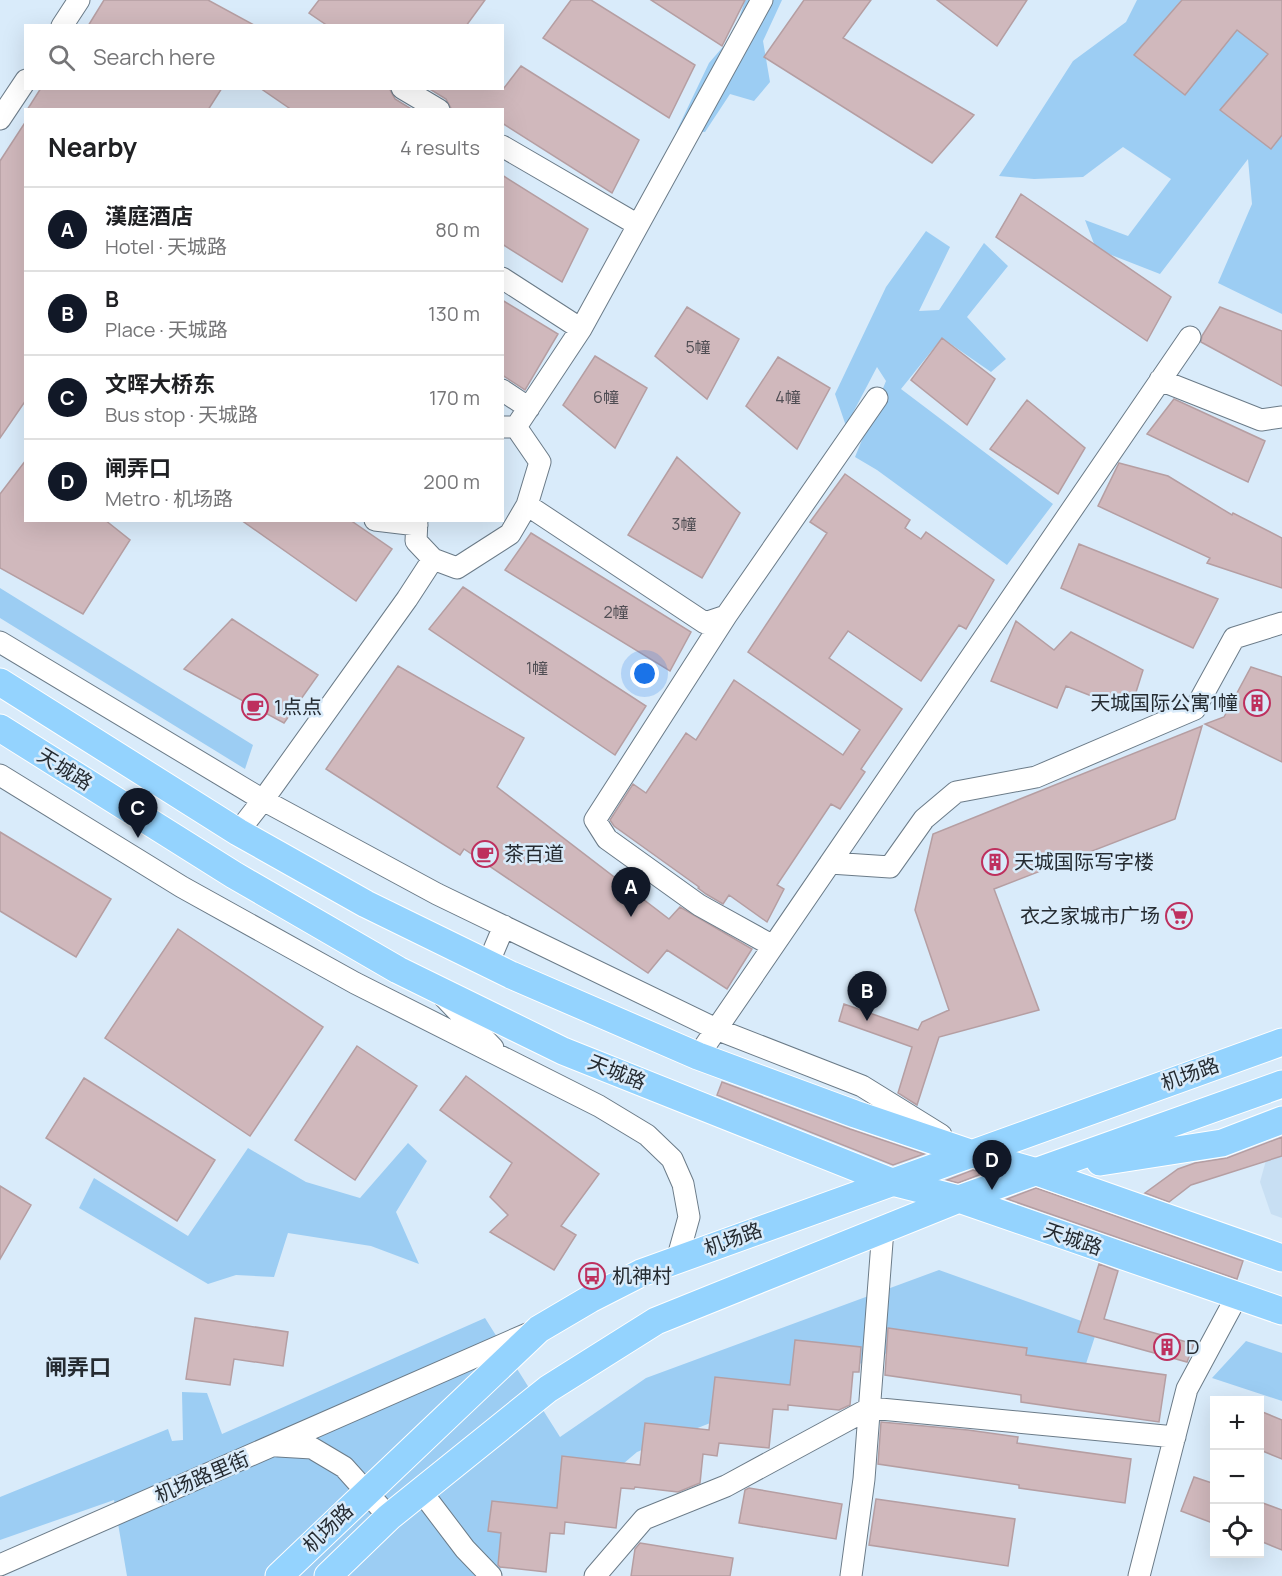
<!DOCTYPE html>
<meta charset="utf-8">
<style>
:root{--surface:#fff;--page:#f6f6f6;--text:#202124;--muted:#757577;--line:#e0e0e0;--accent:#111827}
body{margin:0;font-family:Manrope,"Noto Sans SC",sans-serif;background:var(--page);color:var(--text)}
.controls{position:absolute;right:18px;bottom:18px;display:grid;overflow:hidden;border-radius:0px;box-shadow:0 6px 24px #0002}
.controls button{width:54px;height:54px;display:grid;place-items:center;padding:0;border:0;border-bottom:2px solid var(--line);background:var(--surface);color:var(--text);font:30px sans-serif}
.you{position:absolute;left:645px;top:674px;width:21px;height:21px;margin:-15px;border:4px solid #fff;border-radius:50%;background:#1a73e8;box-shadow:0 0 0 9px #1a73e833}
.badge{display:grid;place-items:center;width:39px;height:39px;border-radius:50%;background:var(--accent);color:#fff;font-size:20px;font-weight:700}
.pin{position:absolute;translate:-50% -50px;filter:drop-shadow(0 2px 3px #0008)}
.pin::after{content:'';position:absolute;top:32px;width:21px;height:18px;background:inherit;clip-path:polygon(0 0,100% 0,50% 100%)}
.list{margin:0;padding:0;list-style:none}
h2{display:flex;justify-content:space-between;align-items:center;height:78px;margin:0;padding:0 24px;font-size:26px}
h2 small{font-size:20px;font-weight:400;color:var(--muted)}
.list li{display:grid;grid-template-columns:39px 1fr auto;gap:18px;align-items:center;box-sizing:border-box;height:84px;padding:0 24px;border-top:2px solid var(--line)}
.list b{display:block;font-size:22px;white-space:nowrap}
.list p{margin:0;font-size:20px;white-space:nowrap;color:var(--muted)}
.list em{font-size:20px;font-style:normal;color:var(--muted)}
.icon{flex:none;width:33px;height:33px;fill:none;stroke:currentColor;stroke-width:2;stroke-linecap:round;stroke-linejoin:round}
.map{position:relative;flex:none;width:1282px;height:1576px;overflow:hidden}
.search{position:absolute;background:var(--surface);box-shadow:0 6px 24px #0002;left:24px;top:24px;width:480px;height:66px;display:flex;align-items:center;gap:15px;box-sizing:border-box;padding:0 21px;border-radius:0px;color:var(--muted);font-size:22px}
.panel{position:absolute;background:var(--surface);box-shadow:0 6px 24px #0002;left:24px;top:108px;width:480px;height:414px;border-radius:0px}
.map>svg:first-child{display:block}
</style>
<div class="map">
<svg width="1282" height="1576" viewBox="0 0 1282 1576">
<rect width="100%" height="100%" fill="#d9ebfa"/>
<path fill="#c8dff3" d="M 1282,1148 L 1282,1218 L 1271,1214 L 1260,1182 L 1268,1153 Z"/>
<path fill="#9ccdf3" d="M 745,0 L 782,0 L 763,41 L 770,82 L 754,101 L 730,94 L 705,132 L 677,130 L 709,63 L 734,34 Z
M 1137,0 L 1282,0 L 1282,314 L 1218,283 L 1252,204 L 1248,159 L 1160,274 L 1096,249 L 1085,220 L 1128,236 L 1171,179 L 1123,147 L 1083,177 L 1034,179 L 999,176 L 1073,61 L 1126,22 Z
M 926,231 L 950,247 L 919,311 L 939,310 L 984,243 L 1008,266 L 967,317 L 1006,359 L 991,372 L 942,338 L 901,389 L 1053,504 L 1007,565 L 877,470 L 855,457 L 886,381 L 877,367 L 846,426 L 835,394 L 886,287 Z
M 0,588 L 253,745 L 245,769 L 0,618 Z
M 408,1143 L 427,1161 L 396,1212 L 419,1264 L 371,1246 L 288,1233 L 274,1277 L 236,1275 L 208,1284 L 79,1208 L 94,1178 L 188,1236 L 248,1148 L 306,1182 L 360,1198 Z
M 939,1270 L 1098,1327 L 1083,1373 L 910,1344 L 637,1452 L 492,1576 L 127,1576 L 114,1500 L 0,1540 L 0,1497 L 168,1429 L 172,1441 L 183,1440 L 182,1392 L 207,1393 L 222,1434 L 485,1318 L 560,1437 L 646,1378 Z
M 1246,1341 L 1282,1353 L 1282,1401 L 1212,1378 Z"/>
<path fill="#d0b8bc" stroke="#b59ea2" stroke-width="1.5" d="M 104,0 L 208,0 L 256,26 L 88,26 Z
M 319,0 L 485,0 L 466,26 L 328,26 L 309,13 Z
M 571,0 L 591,0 L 695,65 L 669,118 L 543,38 Z
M 651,0 L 745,0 L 722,46 Z
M 804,0 L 871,0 L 843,38 L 974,115 L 932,163 L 764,57 Z
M 937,0 L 1027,0 L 997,46 Z
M 1182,0 L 1282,0 L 1282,135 L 1271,149 L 1220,110 L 1268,54 L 1237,30 L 1185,95 L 1134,55 Z
M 521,66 L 639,140 L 612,193 L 502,123 L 502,110 L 452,110 L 446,99 L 428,88 L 504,88 Z
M 41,88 L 222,88 L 208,110 L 27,110 Z
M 260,88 L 389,88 L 395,99 L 413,110 L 292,110 Z
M 26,121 L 26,400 L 0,438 L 0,161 Z
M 502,175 L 588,229 L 562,282 L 502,244 Z
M 1021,194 L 1171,297 L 1147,341 L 996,237 Z
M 502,300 L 558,334 L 525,390 L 502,375 Z
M 687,307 L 739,339 L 707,399 L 655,356 Z
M 1220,307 L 1282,331 L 1282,386 L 1201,342 L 1202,336 Z
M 942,338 L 995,379 L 967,425 L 911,380 Z
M 595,356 L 647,388 L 615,448 L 563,405 Z
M 778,357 L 830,388 L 797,449 L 746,406 Z
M 1174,399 L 1265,441 L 1248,482 L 1147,434 Z
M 1027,400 L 1085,448 L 1058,494 L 990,449 Z
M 677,457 L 740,513 L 702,578 L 628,535 Z
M 26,460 L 26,520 L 105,520 L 130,540 L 83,614 L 0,568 L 0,494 Z
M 1119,463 L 1168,476 L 1232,515 L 1233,513 L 1282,538 L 1282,588 L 1207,563 L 1210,558 L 1098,506 Z
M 845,474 L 910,520 L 905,528 L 921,539 L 926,532 L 994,580 L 966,629 L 959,625 L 921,681 L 848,631 L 829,658 L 902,709 L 861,769 L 865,772 L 840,809 L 831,804 L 777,885 L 784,889 L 767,922 L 729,895 L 723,904 L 706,894 L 698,888 L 699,887 L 614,826 L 610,820 L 633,784 L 646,793 L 686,733 L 696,740 L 734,680 L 843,755 L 860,730 L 748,652 L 827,533 L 810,522 Z
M 241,520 L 350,520 L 392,549 L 356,601 Z
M 531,533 L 691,632 L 670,671 L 505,570 Z
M 1079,544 L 1218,599 L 1193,648 L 1061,588 Z
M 463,587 L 646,706 L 615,755 L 429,629 Z
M 232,619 L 318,675 L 284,723 L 184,669 Z
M 1016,621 L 1054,650 L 1071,632 L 1143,670 L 1130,711 L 1066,686 L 1057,708 L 991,681 Z
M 398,666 L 524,738 L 497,787 L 669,919 L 680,907 L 752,949 L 727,989 L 667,950 L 648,973 L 464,849 L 460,855 L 326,769 Z
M 1251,667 L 1282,677 L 1282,762 L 1205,724 L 1224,717 Z
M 1202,726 L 1175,819 L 994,889 L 1039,1010 L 939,1037 L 917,1105 L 898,1093 L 912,1047 L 839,1021 L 844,1004 L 918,1030 L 922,1022 L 949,1010 L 915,910 L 933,834 Z
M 0,832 L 111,899 L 76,957 L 0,911 Z
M 178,929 L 323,1027 L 250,1136 L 105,1038 Z
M 357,1046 L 417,1086 L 355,1180 L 295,1140 Z
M 466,1076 L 599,1174 L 561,1226 L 576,1235 L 554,1270 L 490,1232 L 508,1215 L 490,1197 L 512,1163 L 440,1110 Z
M 84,1078 L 215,1160 L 177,1221 L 46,1138 Z
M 722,1082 L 850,1129 L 924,1154 L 893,1165 L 717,1095 Z
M 1282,1137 L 1282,1156 L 1191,1185 L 1169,1202 L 1145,1193 L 1178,1169 L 1195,1163 L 1227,1158 Z
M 973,1170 L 984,1173 L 958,1183 L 947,1180 Z
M 0,1186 L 31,1205 L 0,1259 Z
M 1036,1188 L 1243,1261 L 1237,1279 L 1007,1199 Z
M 1099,1264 L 1118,1271 L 1104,1319 L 1194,1344 L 1187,1362 L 1078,1332 Z
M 195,1318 L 288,1332 L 283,1366 L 234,1359 L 230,1385 L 186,1379 Z
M 888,1328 L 1027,1348 L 1026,1355 L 1166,1375 L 1159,1422 L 1021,1402 L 1021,1395 L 885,1375 Z
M 795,1340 L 861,1347 L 859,1372 L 853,1372 L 850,1405 L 839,1410 L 788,1405 L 788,1410 L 773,1409 L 769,1448 L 719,1443 L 717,1456 L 703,1454 L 700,1483 L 678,1492 L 635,1487 L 634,1489 L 621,1488 L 616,1528 L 565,1522 L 564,1534 L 550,1533 L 546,1572 L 500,1567 L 498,1565 L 501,1533 L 488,1531 L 492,1501 L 557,1508 L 562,1456 L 640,1465 L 645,1423 L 709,1430 L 715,1377 L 790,1385 Z
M 1260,1411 L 1282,1420 L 1282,1459 L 1260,1450 Z
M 881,1422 L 968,1430 L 1018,1437 L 1017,1443 L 1131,1459 L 1125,1503 L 1019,1488 L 1019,1485 L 878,1464 Z
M 1194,1477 L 1215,1484 L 1215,1524 L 1181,1511 Z
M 749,1488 L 842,1504 L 836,1539 L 739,1523 L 745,1490 Z
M 876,1499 L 1015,1519 L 1008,1566 L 869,1545 Z
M 1260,1502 L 1282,1510 L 1282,1550 L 1260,1541 Z
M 640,1543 L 733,1558 L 730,1576 L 631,1576 L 635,1549 Z"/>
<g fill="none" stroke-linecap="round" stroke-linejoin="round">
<defs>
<path id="minor" d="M 62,26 L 79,0
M 402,88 L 439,110
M 0,119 L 26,80
M 502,146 L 638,225
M 502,278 L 581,329
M 1160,380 L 1261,420 L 1282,417
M 502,390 L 529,408
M 516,427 L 581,329 L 762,0
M 527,505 L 705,623 L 726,616 L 877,398
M 375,520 L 417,525
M 417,520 L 416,541 L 433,559 L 457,568 L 510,534 L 527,505 L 540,462 L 516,427 L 503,427
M 726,616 L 595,820 L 607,839 L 699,905 L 773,946
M 0,642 L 263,800 L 437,894 L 716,1029 L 862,1086 L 941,1135
M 0,775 L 182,887 L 355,983 L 599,1106 L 647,1135 L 672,1159 L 683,1184 L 689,1217 L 677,1260
M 238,832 L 263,800 L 407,599 L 433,559
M 830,863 L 890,867 L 924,819 L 956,792 L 1036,777 L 1195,709 L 1234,638 L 1282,623
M 488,964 L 504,926
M 444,997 L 493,1048
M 698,1056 L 1190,337
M 278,1446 L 312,1448 L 344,1467 L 389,1517
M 421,1491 L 465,1549 L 491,1576
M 0,1565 L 527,1334
M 595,1576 L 644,1519 L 726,1486 L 870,1408 L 1175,1437
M 851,1576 L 864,1479 L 883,1229
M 1139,1576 L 1187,1389 L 1237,1296"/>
<path id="major" d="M 0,682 L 238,832 L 366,904 L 511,975 L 698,1056 L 855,1114 L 970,1153 L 1037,1172 L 1282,1258
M 0,728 L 234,875 L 398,970 L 563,1051 L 892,1182 L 959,1199 L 1282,1311
M 1100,1162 L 1222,1143 L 1282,1120
M 279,1576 L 539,1329 L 590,1299 L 641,1273 L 1282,1042
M 328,1576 L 389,1517 L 548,1389 L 656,1321 L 959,1199 L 1282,1084"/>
</defs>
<use href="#minor" stroke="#6b7b88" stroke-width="23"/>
<use href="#major" stroke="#fff" stroke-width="29"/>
<use href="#minor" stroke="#fff" stroke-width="21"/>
<use href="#major" stroke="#94d3fe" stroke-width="27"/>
</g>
<defs>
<symbol id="building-ring" viewBox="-11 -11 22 22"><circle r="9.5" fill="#d9ebfa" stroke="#be305e" stroke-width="1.5"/><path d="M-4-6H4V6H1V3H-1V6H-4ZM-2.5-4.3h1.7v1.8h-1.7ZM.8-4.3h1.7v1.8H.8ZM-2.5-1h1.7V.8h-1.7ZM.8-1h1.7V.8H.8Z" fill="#be305e"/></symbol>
<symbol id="cafe-ring" viewBox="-11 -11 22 22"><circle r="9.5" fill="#d9ebfa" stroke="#be305e" stroke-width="1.5"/><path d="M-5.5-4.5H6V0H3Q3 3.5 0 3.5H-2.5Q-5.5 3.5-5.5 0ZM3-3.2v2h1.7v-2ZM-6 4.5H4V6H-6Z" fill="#be305e"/></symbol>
<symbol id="supermarket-ring" viewBox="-11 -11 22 22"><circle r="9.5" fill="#d9ebfa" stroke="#be305e" stroke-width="1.5"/><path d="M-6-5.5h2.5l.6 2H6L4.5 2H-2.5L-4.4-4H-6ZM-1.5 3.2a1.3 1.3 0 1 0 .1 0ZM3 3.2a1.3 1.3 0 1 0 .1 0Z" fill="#be305e"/></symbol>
<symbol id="bus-ring" viewBox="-11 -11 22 22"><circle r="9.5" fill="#d9ebfa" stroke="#be305e" stroke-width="1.5"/><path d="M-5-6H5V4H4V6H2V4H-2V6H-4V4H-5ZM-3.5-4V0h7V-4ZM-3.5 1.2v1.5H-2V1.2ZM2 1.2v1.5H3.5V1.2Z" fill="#be305e"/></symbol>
</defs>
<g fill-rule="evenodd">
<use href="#building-ring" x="1242" y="688" width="30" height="30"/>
<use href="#cafe-ring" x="240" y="692" width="30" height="30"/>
<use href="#cafe-ring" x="470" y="839" width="30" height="30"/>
<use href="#building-ring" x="980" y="847" width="30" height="30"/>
<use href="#supermarket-ring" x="1164" y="901" width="30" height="30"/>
<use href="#bus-ring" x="577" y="1261" width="30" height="30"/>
<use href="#building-ring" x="1152" y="1332" width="30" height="30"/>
</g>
<g text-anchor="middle" stroke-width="5" stroke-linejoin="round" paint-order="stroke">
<g font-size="16" fill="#504e54">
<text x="698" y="353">5幢</text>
<text x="606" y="403">6幢</text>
<text x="788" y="403">4幢</text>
<text x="684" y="530">3幢</text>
<text x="616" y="618">2幢</text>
<text x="537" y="674">1幢</text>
</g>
<g font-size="20" fill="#252b31" stroke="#d9ebfa" text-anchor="start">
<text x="1238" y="710" text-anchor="end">天城国际公寓1幢</text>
<text x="274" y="714">1点点</text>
<text x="504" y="861">茶百道</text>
<text x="1014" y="869">天城国际写字楼</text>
<text x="1160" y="923" text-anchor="end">衣之家城市广场</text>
<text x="612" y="1283">机神村</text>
<text x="1186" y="1354">D</text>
</g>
<g font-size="20" fill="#252b31" stroke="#d9ebfa">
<text transform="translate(65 769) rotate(32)" y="7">天城路</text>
<text transform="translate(617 1072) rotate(22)" y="7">天城路</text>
<text transform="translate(1190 1074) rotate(-20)" y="7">机场路</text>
<text transform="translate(733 1239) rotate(-20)" y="7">机场路</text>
<text transform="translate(1073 1239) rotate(19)" y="7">天城路</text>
<text transform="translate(202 1477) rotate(-23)" y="7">机场路里街</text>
<text transform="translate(328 1528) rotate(-44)" y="7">机场路</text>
</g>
<g font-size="22" font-weight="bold" fill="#252b31" stroke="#d9ebfa">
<text x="78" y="1375">闸弄口</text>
</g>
</g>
</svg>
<div class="controls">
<button>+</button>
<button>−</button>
<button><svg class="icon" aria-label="locate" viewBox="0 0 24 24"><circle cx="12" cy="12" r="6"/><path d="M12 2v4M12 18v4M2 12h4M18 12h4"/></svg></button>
</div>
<div class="you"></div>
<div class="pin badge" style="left:631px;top:917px">A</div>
<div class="pin badge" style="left:867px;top:1021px">B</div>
<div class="pin badge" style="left:138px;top:838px">C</div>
<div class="pin badge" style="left:992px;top:1190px">D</div>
<div class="search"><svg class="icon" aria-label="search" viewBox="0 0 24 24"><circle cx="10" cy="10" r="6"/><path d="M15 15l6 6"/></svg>Search here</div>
<section class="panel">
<h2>Nearby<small>4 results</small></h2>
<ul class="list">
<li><span class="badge">A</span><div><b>漢庭酒店</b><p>Hotel · 天城路</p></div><em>80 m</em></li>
<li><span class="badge">B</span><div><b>B</b><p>Place · 天城路</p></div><em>130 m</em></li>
<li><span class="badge">C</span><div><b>文晖大桥东</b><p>Bus stop · 天城路</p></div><em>170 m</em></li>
<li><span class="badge">D</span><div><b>闸弄口</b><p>Metro · 机场路</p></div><em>200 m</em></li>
</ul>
</section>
</div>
